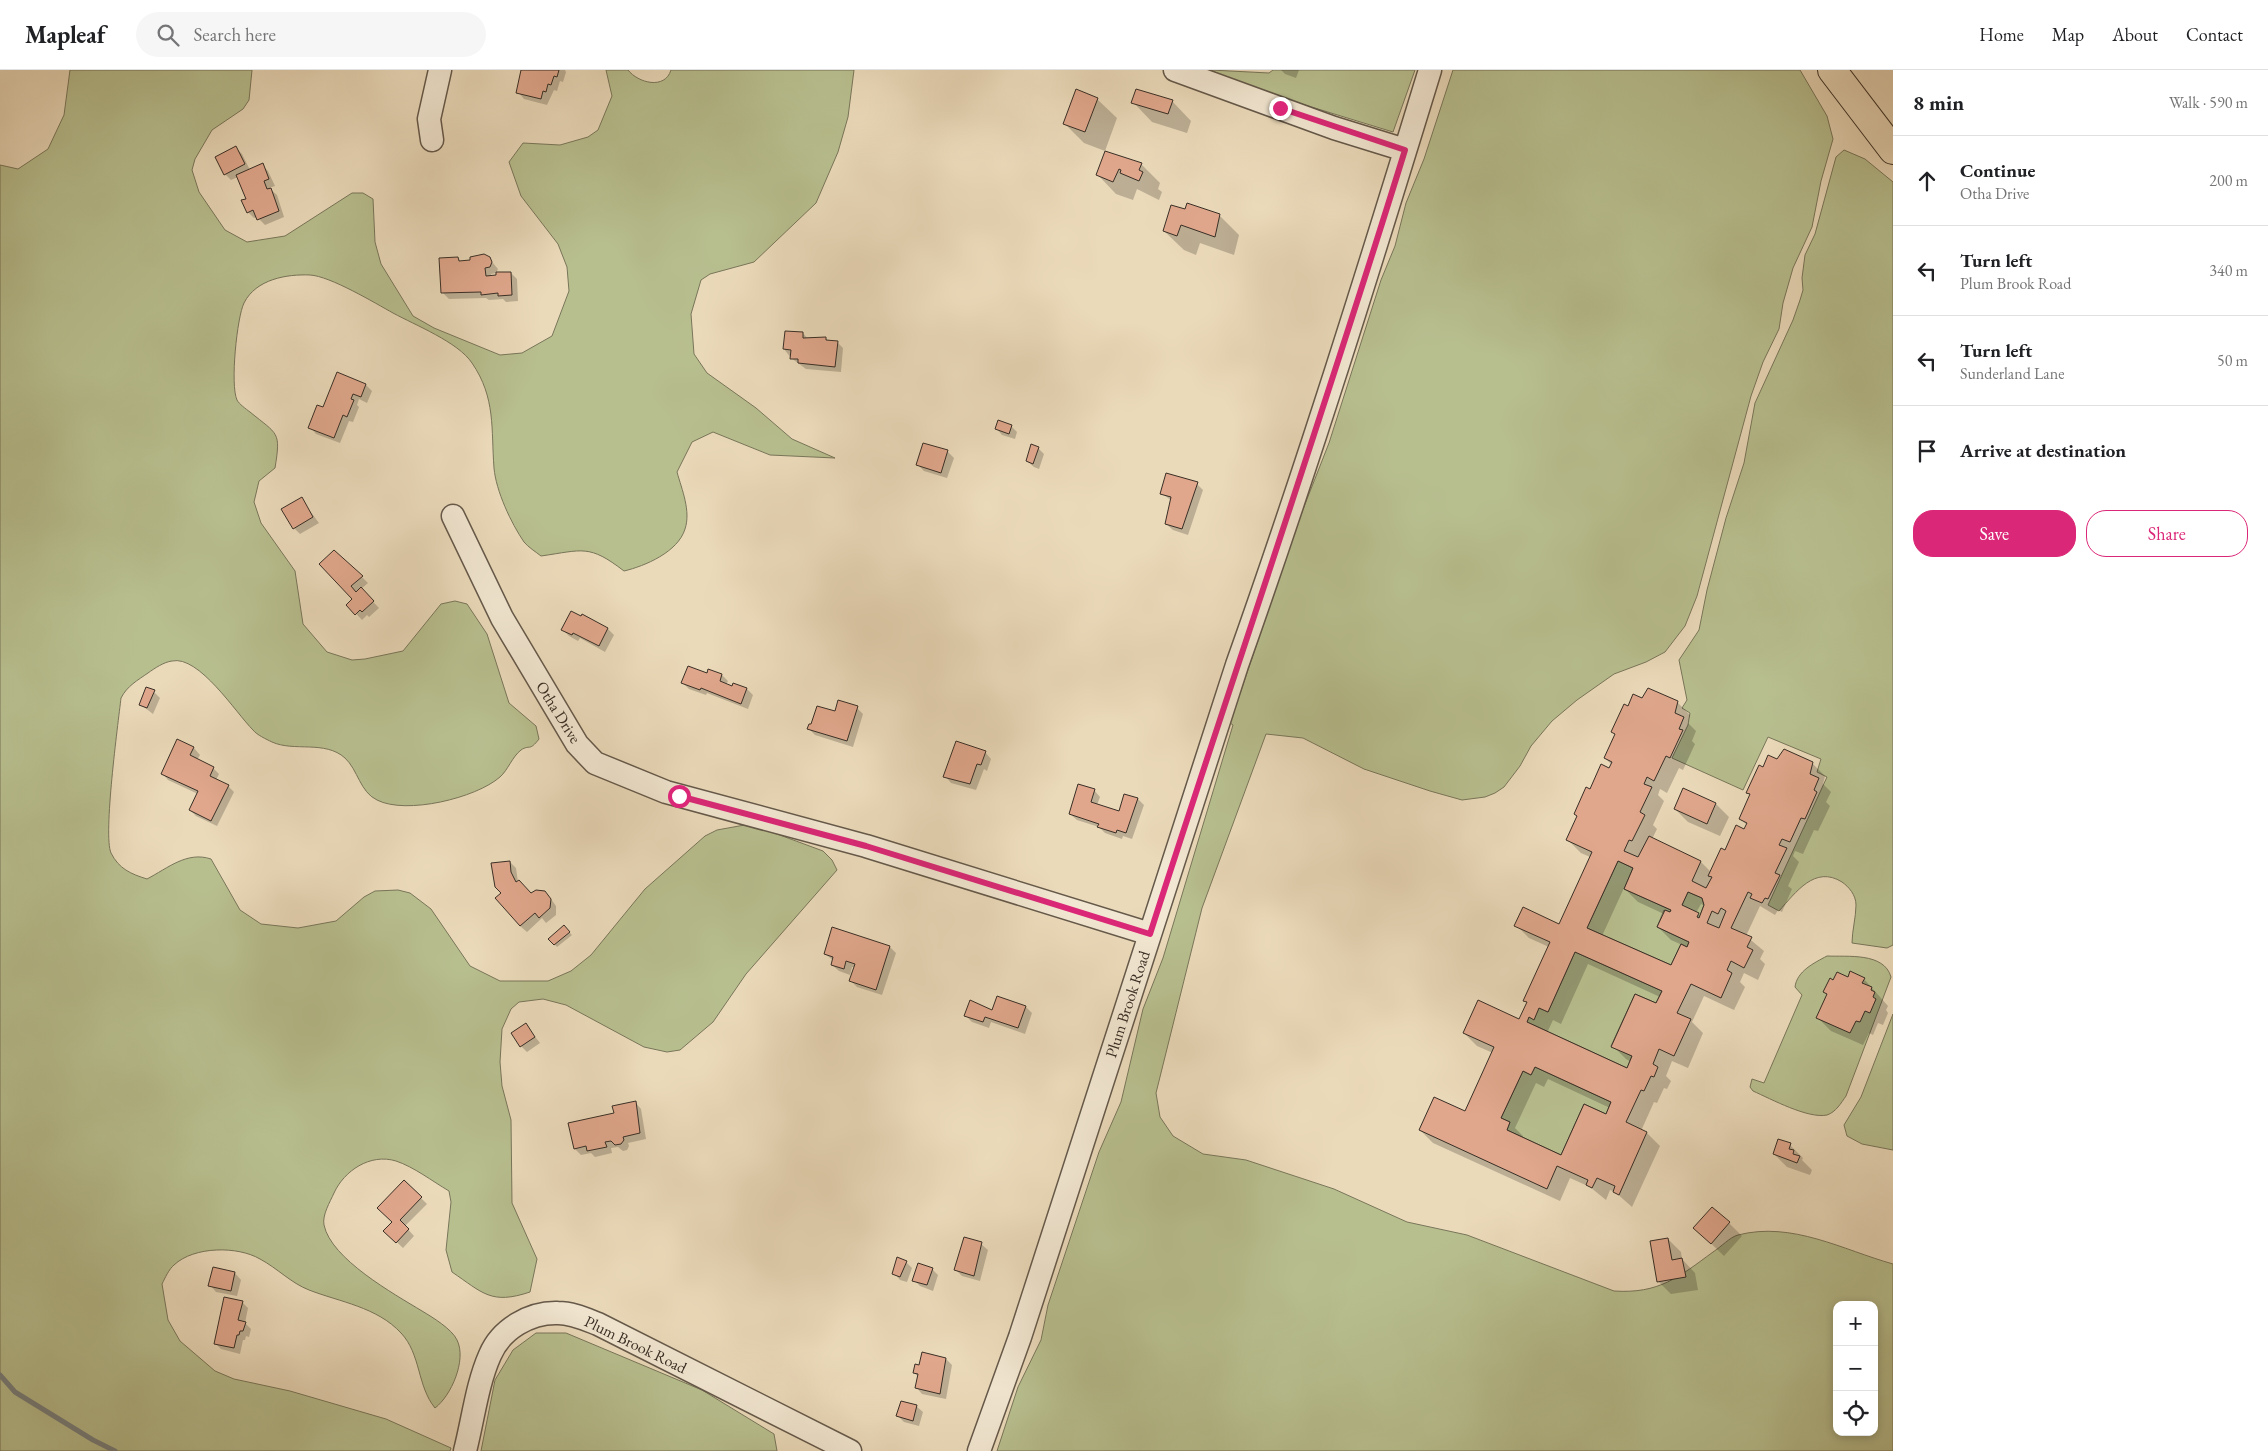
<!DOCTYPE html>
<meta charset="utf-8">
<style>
:root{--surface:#fff;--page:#f6f6f6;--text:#202124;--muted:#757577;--line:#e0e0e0;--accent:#db2777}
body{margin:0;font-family:"EB Garamond",serif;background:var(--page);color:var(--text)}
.controls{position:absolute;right:15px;bottom:15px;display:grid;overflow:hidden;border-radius:10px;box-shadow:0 2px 8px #0003}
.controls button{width:45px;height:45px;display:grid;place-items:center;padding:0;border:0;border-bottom:1px solid var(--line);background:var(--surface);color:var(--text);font:25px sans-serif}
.stop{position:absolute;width:15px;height:15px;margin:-11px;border:4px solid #db2777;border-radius:50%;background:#fff}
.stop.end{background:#db2777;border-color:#fff;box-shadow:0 1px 5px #0008}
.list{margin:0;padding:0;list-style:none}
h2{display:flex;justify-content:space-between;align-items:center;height:65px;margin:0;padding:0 20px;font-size:21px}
h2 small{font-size:16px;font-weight:400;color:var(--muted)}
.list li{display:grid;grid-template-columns:32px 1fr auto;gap:15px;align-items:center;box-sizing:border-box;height:90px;padding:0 20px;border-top:1px solid var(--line)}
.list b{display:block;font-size:19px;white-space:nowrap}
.list p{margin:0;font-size:16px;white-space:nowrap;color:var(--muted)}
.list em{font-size:16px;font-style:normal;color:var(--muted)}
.actions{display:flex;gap:10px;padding:15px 20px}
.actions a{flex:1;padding:11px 0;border:1px solid var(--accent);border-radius:20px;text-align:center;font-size:18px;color:var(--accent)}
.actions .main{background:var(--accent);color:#fff}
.icon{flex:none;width:28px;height:28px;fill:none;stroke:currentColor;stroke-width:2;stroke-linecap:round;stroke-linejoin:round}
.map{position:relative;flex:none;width:1893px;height:1381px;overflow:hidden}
header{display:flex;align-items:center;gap:30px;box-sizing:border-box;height:70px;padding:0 25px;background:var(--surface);border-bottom:1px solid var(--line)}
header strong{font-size:24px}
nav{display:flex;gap:28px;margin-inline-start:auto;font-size:18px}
.search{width:350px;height:45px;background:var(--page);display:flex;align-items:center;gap:12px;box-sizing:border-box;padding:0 18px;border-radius:28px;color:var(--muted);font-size:19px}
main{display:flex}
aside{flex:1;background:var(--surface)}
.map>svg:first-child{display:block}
</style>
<header>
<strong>Mapleaf</strong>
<div class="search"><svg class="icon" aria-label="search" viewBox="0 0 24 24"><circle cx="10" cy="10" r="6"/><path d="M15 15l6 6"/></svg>Search here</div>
<nav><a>Home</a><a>Map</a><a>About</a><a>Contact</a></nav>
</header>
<main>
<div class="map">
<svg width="1893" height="1381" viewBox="0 0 1893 1381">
<rect width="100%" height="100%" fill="#ebdaba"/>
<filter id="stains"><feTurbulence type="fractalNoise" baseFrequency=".004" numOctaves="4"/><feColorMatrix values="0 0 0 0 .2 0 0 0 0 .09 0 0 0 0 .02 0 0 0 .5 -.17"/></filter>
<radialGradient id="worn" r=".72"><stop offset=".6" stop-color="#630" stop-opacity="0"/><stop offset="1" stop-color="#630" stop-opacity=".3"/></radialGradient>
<path fill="#b8bf8f" stroke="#78765a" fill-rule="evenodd" d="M 70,0 L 252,0 L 249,30 L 243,39 L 212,60 L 195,89 L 192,100 L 199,122 L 225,160 L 247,172 L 285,166 L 352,123 L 363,123 L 373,129 L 375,172 L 381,194 L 413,246 L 434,258 L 500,285 L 522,283 L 552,266 L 569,221 L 567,197 L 558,174 L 521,126 L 509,92 L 523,73 L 560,75 L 588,67 L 598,60 L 612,26 L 606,0 L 628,0 C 638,13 665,20 671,0 L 854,0 L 848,47 L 838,82 L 816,133 L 754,192 L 710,204 L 701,210 L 691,244 L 694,284 L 707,303 L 756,338 L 792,369 L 835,388 L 770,385 L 713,362 L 692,372 L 677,402 C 682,420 691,441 685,459 C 678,482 645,496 624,501 C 589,474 583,480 541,486 C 536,482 528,477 524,472 C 511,453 496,421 494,398 C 491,359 496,328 472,293 C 458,272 415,255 393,243 C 375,233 330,206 310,205 C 287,204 256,209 244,233 C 237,247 230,315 237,330 C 239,334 246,339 250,342 C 278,365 281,361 275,398 L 259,411 L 254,432 L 261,453 L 295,501 L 303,554 L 327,582 L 352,590 L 365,589 L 403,581 L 441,534 L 455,531 L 467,534 L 487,564 L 509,633 L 536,656 L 539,669 C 529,682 530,674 521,680 C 512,687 508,700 500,707 C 476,728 406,745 377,730 C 360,722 358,700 345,688 C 325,670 294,682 272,672 C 266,669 257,665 253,660 C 236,643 199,585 172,591 C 164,592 155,598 148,603 C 138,610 127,616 121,628 C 118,654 103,765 111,783 C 119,799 131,804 147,809 C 168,798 187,781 211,789 L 240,840 L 261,854 L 298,858 L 336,851 L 364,827 L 375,821 L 398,820 L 410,823 L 431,839 L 470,896 L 500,911 L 548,911 L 571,901 L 591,885 L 645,819 L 705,766 L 717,760 L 750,754 L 823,781 L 832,790 L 837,800 L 746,904 L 713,952 L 680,980 L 667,982 L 644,977 L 566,935 L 543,929 L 519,932 L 511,939 L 502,959 L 500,992 L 502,1016 L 511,1050 L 512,1133 L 537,1189 L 530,1222 C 491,1235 483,1223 452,1202 L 446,1180 L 451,1132 L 449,1121 C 432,1111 414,1097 396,1091 C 370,1083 344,1101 334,1123 C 330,1132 322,1145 324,1155 C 331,1189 394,1224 422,1241 C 432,1247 452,1259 457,1270 C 467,1290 451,1326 435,1338 C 417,1316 421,1284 401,1263 C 377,1237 340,1232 309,1220 C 291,1213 277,1198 260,1189 C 238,1176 194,1176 174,1195 C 169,1199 165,1208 162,1214 L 168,1250 L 180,1271 L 215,1301 L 234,1309 L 290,1321 L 386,1349 L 451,1378 L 450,1381 L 0,1381 L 0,95 L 18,99 L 48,79 L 64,45 Z
M 1211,0 L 1269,3 L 1273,0 L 1415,0 L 1393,62 L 1243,16 Z
M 1453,0 L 1800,0 L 1827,46 L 1833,69 L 1821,111 L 1812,157 L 1793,198 L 1783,233 L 1779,259 L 1763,292 L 1751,326 L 1697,526 L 1685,556 L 1665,582 L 1646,592 L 1614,604 L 1577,630 L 1552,651 L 1531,676 L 1520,696 L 1504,717 L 1495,723 L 1485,727 L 1462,730 L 1430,721 L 1364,699 L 1303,668 L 1266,664 L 1202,838 L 1156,1023 L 1160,1047 L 1173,1066 L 1203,1084 L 1246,1090 L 1334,1119 L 1407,1152 L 1467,1165 L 1614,1221 C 1659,1224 1679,1207 1713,1182 C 1721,1177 1730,1167 1738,1165 C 1792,1151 1843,1180 1893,1194 L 1893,1381 L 997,1381 L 1018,1317 L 1041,1270 L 1048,1235 L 1099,1082 L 1121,1032 L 1143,939 L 1163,888 L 1233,655 L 1230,653 L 1298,452 L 1329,373 L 1381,210 L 1395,176 L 1406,133 L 1424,89 ZM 1837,1235 L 1874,1235 L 1874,1362 L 1837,1362 Z
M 1844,80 L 1865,89 L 1893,112 L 1893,875 L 1887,878 L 1852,873 C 1852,861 1856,847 1856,835 C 1856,825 1849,817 1842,812 C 1815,795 1796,822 1779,841 L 1768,835 L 1827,707 L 1817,702 L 1821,689 L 1768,667 L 1743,720 L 1672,688 L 1688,655 L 1690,643 L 1682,638 L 1687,630 L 1679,590 L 1699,560 L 1707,520 L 1726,448 L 1744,393 L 1755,333 L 1793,250 L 1800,230 L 1803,220 L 1802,208 L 1805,185 L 1815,164 L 1836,87 Z
M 1618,791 L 1633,798 L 1624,819 L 1671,840 L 1670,842 L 1664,840 L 1657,857 L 1689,872 L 1687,877 L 1681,874 L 1671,895 L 1587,858 Z
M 1688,822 L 1702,828 L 1704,835 L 1699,848 L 1682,835 Z
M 1575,882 L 1662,921 L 1656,933 L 1635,924 L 1611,976 L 1632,986 L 1627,998 L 1527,952 L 1529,947 L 1534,949 L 1539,938 L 1548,942 Z
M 1827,886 C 1847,887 1884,882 1891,907 L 1846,1026 C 1841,1033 1836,1042 1827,1045 C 1808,1049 1771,1029 1753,1021 L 1750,1017 L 1752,1009 L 1764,1013 L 1802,925 L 1795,917 C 1797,901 1814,893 1827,886 Z
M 1893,944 L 1893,1080 L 1862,1074 L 1847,1066 L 1844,1055 L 1861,1027 Z
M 1535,997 L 1611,1032 L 1606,1044 L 1584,1034 L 1561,1085 L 1507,1060 L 1510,1052 L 1501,1048 L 1523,1001 L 1531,1005 Z
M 536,1263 L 566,1263 L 702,1320 L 774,1364 L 777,1381 L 481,1381 L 495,1310 L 513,1280 Z"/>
<path fill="#0003" fill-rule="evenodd" d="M 523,0 L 565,0 L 566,2 L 563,12 L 560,11 L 557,21 L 554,20 L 547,35 L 524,29 L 518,22 Z
M 1281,0 L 1299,0 L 1296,8 L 1285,4 Z
M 1097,29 L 1117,48 L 1105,81 L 1084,73 L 1064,53 Z
M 1172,31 L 1191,51 L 1187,63 L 1152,52 L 1133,32 Z
M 236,78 L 242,84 L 250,100 L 262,95 L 268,101 L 275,116 L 269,118 L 277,125 L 284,147 L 265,155 L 257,147 L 254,148 L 248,142 L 248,129 L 238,107 L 231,110 L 225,104 Z
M 1105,83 L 1141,94 L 1160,113 L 1158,119 L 1162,122 L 1159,130 L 1137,119 L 1133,130 L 1116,124 L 1097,104 Z
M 1186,141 L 1219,145 L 1239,165 L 1234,185 L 1200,173 L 1196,185 L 1184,180 L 1164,161 Z
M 487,186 L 498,199 L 496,203 L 491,204 L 491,207 L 511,203 L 517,209 L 518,231 L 506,232 L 503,229 L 489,230 L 486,228 L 449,229 L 442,222 L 458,188 L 461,192 L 472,191 Z
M 803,263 L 808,269 L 825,268 L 829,271 L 837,272 L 843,278 L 841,302 L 806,299 L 791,288 L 784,279 Z
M 338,304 L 366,315 L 372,321 L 367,333 L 359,329 L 357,335 L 359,337 L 353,352 L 349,351 L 340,373 L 316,364 L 310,357 L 323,339 Z
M 1011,356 L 1017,362 L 1015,369 L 1002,365 L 996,358 Z
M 1038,378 L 1044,384 L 1039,399 L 1034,397 L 1027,391 Z
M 947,381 L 954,388 L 947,408 L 924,401 L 918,395 Z
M 1197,414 L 1203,420 L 1188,465 L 1173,460 L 1166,454 L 1172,431 L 1161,423 Z
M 301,429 L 319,453 L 300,464 L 294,458 Z
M 321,495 L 362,507 L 368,513 L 361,519 L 379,538 L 369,547 L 367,545 L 362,550 L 348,535 L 354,530 Z
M 582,546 L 608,559 L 614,565 L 605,582 L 580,568 L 578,571 L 569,566 L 563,560 Z
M 708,605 L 722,605 L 728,611 L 726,615 L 732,618 L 734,614 L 747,619 L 753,625 L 748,639 L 707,623 L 706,625 L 689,619 L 683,613 Z
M 154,622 L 160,628 L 153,644 L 140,634 Z
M 1643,629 L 1677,632 L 1690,645 L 1688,653 L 1696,661 L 1692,671 L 1695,674 L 1683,700 L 1679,698 L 1667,723 L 1660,719 L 1658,725 L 1664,731 L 1653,755 L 1657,759 L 1652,769 L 1701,792 L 1711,802 L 1747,755 L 1740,749 L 1751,726 L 1748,722 L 1763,698 L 1778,691 L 1812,693 L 1825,706 L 1823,714 L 1831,722 L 1826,732 L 1830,736 L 1818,761 L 1814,760 L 1803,784 L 1795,781 L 1793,786 L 1799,792 L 1788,816 L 1792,819 L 1782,842 L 1778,840 L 1775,845 L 1760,836 L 1746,866 L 1764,881 L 1760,889 L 1765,894 L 1758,910 L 1744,903 L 1740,912 L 1745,917 L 1734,940 L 1704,926 L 1692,952 L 1703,963 L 1688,998 L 1672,991 L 1666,1006 L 1671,1011 L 1667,1019 L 1664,1018 L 1657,1033 L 1654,1032 L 1641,1061 L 1647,1063 L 1660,1076 L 1632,1137 L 1615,1122 L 1610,1120 L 1606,1130 L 1590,1117 L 1570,1108 L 1560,1131 L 1433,1073 L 1420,1060 L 1466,1043 L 1493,983 L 1477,976 L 1464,963 L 1520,950 L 1528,933 L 1525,930 L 1549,877 L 1529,868 L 1516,855 L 1559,855 L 1590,787 L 1581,783 L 1568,770 L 1578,747 L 1575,744 L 1591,720 L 1610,699 L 1612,695 L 1605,688 L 1628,637 ZM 1624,818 L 1638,832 L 1664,844 L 1658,857 L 1671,870 L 1682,875 L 1671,897 L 1602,866 ZM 1701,834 L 1705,836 L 1701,847 L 1696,843 ZM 1588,894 L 1660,927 L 1657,935 L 1613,976 L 1626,989 L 1631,992 L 1628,999 L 1547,963 L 1553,950 L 1561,954 ZM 1548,1009 L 1610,1038 L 1607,1045 L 1562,1086 L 1522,1068 L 1523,1066 L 1515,1058 L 1536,1013 L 1544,1017 Z
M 857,638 L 863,644 L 853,677 L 815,665 L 809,659 L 836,643 Z
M 178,671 L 194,678 L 200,685 L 197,690 L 213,698 L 219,704 L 216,710 L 228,716 L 234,722 L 217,756 L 196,746 L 190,740 L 198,724 L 168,710 L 162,703 Z
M 985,682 L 991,689 L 987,701 L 984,699 L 976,720 L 951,713 L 945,706 Z
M 1094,720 L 1100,727 L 1097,735 L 1120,742 L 1125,725 L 1138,729 L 1144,735 L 1132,769 L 1123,766 L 1122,769 L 1105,763 L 1099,757 L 1077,750 L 1070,744 Z
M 1683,720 L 1716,734 L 1729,747 L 1720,766 L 1688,752 L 1675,739 Z
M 510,792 L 516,798 L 518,812 L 531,824 L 551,829 L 556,836 L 556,845 L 546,853 L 542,848 L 527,862 L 520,856 L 503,824 Z
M 564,857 L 572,865 L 557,877 L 550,869 Z
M 890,877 L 896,883 L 882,925 L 857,917 L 851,911 L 855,897 L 852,897 L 850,905 L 839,901 L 832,895 L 834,891 L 825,884 Z
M 1848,909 L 1864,909 L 1888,936 L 1886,940 L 1888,943 L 1883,955 L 1878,953 L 1873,965 L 1869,963 L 1863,975 L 1831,961 L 1818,948 L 1828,925 L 1825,922 L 1834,911 Z
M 1026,937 L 1032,943 L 1025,964 L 991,952 L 989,958 L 972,952 L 966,946 Z
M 526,955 L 540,973 L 527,982 L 521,976 Z
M 635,1032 L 641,1039 L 646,1069 L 628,1073 L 629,1076 L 627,1080 L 623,1081 L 618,1077 L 611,1078 L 612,1083 L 595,1087 L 591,1083 L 581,1085 L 575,1079 L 569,1054 L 615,1044 Z
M 1790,1075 L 1803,1088 L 1802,1090 L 1812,1100 L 1810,1105 L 1787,1097 L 1774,1084 Z
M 404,1111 L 427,1134 L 405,1156 L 414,1166 L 403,1178 L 385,1161 L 393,1152 Z
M 1729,1153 L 1742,1166 L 1724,1186 L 1695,1158 Z
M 1668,1169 L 1681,1182 L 1682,1189 L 1695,1203 L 1698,1220 L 1671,1224 L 1658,1211 Z
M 981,1174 L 988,1180 L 980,1211 L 962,1206 L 955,1199 Z
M 906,1192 L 912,1198 L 907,1212 L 900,1210 L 894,1203 Z
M 932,1199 L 938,1205 L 933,1221 L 920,1216 L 914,1210 Z
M 235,1203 L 241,1210 L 237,1226 L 216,1222 L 210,1215 Z
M 242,1232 L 248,1238 L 245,1253 L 251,1259 L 249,1267 L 246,1266 L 245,1270 L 243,1270 L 240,1284 L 221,1279 L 215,1273 Z
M 946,1289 L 952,1295 L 946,1329 L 922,1324 L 916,1317 L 919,1307 L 914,1303 Z
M 916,1336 L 923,1342 L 919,1356 L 904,1352 L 898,1346 Z"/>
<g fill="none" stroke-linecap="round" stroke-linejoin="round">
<path stroke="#768080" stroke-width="5" d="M 0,1305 L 15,1322 L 93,1370 L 115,1381"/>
</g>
<path fill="#e0a78c" stroke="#382e25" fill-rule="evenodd" d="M 521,0 L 559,0 L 557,7 L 554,6 L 551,15 L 548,14 L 546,22 L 543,21 L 541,29 L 516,23 Z
M 1076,19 L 1098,28 L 1085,62 L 1063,54 Z
M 1136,19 L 1173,30 L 1168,44 L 1131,33 Z
M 236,76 L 245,94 L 224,105 L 215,87 Z
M 1105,81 L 1142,93 L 1139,100 L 1143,102 L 1139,111 L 1120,103 L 1121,100 L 1119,99 L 1113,112 L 1096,105 Z
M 263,93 L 269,109 L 264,111 L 267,119 L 271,118 L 279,141 L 257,150 L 253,140 L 247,143 L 241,130 L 246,129 L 236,105 Z
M 1187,133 L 1220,144 L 1215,167 L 1181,155 L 1177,166 L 1163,161 L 1171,135 L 1185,139 Z
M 484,184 L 490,187 L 492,192 L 490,197 L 485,198 L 486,206 L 496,205 L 496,202 L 511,202 L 512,225 L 498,226 L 498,223 L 481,225 L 481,222 L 441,223 L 439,188 L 458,187 L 459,191 L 470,190 L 470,187 Z
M 785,261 L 803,262 L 803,268 L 826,267 L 826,270 L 838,271 L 835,297 L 798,293 L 798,289 L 790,289 L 791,280 L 783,279 Z
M 337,302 L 366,314 L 361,327 L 353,324 L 351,329 L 354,330 L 347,347 L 343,345 L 334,368 L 308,358 L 317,335 L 323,337 Z
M 998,350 L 1012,355 L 1009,364 L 995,359 Z
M 923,373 L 948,380 L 941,403 L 916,395 Z
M 1031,374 L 1039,377 L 1033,394 L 1026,391 Z
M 1166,403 L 1198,412 L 1182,459 L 1165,454 L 1171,427 L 1160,424 Z
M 302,427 L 313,447 L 293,459 L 281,439 Z
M 334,480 L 363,506 L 351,516 L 356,522 L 361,517 L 374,531 L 362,542 L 360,540 L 355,545 L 346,535 L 352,529 L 319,494 Z
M 571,541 L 581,546 L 582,544 L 608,558 L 599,576 L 573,563 L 572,565 L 561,560 Z
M 688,596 L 707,603 L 708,599 L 722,604 L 720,611 L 732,616 L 733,613 L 747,618 L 741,634 L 701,618 L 700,620 L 681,613 Z
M 146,617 L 155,620 L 147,638 L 139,635 Z
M 1648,618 L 1678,631 L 1675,643 L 1684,647 L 1679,659 L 1683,660 L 1670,688 L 1666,686 L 1654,711 L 1647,707 L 1644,714 L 1652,717 L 1640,742 L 1645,745 L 1632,771 L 1629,770 L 1624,781 L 1638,787 L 1649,766 L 1701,791 L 1692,811 L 1706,818 L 1712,807 L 1708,806 L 1721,778 L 1725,780 L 1736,755 L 1744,759 L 1747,753 L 1739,749 L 1750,724 L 1746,723 L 1759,695 L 1763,697 L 1768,685 L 1777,689 L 1784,679 L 1813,692 L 1810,704 L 1819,708 L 1814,720 L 1817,722 L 1805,749 L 1801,748 L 1790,772 L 1782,769 L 1779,775 L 1787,778 L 1775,803 L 1780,805 L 1768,829 L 1765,828 L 1762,833 L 1750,828 L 1752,824 L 1748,822 L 1731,858 L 1752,867 L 1747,877 L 1753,880 L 1744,898 L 1731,891 L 1727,900 L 1732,903 L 1721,928 L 1691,914 L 1677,943 L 1691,949 L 1674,986 L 1659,979 L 1653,994 L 1658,997 L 1654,1007 L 1651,1006 L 1644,1021 L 1641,1020 L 1626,1052 L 1647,1062 L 1619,1125 L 1613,1122 L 1615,1116 L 1597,1108 L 1592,1118 L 1586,1115 L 1588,1110 L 1557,1096 L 1547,1119 L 1419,1060 L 1434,1027 L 1465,1041 L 1494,977 L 1463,963 L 1478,930 L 1519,949 L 1527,932 L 1523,931 L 1550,872 L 1514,856 L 1523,837 L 1559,854 L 1592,782 L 1566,770 L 1577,746 L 1574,744 L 1586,717 L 1590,719 L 1601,694 L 1609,698 L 1612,692 L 1604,688 L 1615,664 L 1611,662 L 1624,634 L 1628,636 L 1633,624 L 1642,628 ZM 1618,791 L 1633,798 L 1624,819 L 1671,840 L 1670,842 L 1665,840 L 1657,857 L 1689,872 L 1687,877 L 1681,874 L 1671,895 L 1587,858 ZM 1688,822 L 1702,828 L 1704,835 L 1699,848 L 1697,847 L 1699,843 L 1682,835 ZM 1721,838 L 1726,841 L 1719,858 L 1707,853 L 1712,841 L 1718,844 ZM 1575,882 L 1662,921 L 1656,933 L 1635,924 L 1611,977 L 1632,986 L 1627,998 L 1527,952 L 1529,947 L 1534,950 L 1539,938 L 1548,942 ZM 1535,997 L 1611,1032 L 1606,1044 L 1584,1034 L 1561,1085 L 1507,1060 L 1510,1052 L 1501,1048 L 1523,1001 L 1531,1005 Z
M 838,630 L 858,636 L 847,671 L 807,659 L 809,654 L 811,654 L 817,636 L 835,641 Z
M 177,669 L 194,677 L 190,685 L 214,697 L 210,706 L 229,715 L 211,751 L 189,740 L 198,721 L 161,704 Z
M 956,671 L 986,681 L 981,695 L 977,694 L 970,714 L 943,707 Z
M 1078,714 L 1095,719 L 1091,732 L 1119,741 L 1124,724 L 1138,728 L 1126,763 L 1117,760 L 1116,763 L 1097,757 L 1099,754 L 1069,744 Z
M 1683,718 L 1716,733 L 1707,754 L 1674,739 Z
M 510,791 L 511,802 L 516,812 L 519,810 L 531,823 L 536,820 L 545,821 L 551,829 L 550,838 L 539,848 L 535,843 L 520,856 L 495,828 L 501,823 L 495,817 L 491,793 Z
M 564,855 L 570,862 L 554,875 L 548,869 Z
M 832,857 L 890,876 L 876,920 L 849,911 L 855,894 L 846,891 L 844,899 L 831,895 L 833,887 L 824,884 Z
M 1850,901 L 1865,908 L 1862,913 L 1872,917 L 1871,920 L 1875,922 L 1873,927 L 1876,929 L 1870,943 L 1865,941 L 1860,952 L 1856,951 L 1850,963 L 1816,948 L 1827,924 L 1823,922 L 1830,908 L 1833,910 L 1837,902 L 1848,907 Z
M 997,926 L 1026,936 L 1018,958 L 985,947 L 983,952 L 964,946 L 970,930 L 992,940 Z
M 526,953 L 535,967 L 520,977 L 511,963 Z
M 636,1031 L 640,1063 L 623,1067 L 624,1070 L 621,1074 L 615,1075 L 611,1071 L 605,1072 L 607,1077 L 587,1081 L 586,1076 L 574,1079 L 568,1053 L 614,1043 L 612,1036 Z
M 1778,1069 L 1791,1073 L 1789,1079 L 1794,1080 L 1793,1084 L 1800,1086 L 1797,1093 L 1773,1084 Z
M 404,1110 L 422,1127 L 400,1150 L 409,1159 L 396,1173 L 383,1161 L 392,1152 L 377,1138 Z
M 1712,1137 L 1730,1152 L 1711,1174 L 1693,1158 Z
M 964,1167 L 982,1172 L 974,1206 L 954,1200 Z
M 1668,1168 L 1672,1190 L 1682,1188 L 1686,1207 L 1657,1212 L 1650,1171 Z
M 897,1187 L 907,1191 L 900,1207 L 892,1204 Z
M 918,1193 L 933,1198 L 927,1215 L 912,1211 Z
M 213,1197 L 235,1202 L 231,1221 L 208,1216 Z
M 224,1227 L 243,1231 L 238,1250 L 246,1252 L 243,1261 L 240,1261 L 239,1265 L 237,1265 L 234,1278 L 214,1274 Z
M 922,1282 L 946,1288 L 940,1324 L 915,1318 L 918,1304 L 913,1303 L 915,1294 L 919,1295 Z
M 901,1331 L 917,1335 L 913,1351 L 896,1346 Z"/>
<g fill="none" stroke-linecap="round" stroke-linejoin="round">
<defs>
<path id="minor" d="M 1175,0 L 1334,58 L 1405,80
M 432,70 L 429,49 L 440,0
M 453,446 L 502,548 L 577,674 L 595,693 L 666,722 L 866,776 L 1150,864
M 465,1381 C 473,1350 477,1314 490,1285 C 501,1259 530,1242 558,1243 C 572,1243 585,1249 598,1254 L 850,1381
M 979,1381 L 1020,1267 L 1237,595 C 1307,398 1369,199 1430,0"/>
<path id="major" d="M 1832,0 L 1893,80"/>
</defs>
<use href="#minor" stroke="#65594a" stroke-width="25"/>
<use href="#major" stroke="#382e25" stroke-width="30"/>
<use href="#minor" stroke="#f2e7d2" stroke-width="22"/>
<use href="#major" stroke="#ebdaba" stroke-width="28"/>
</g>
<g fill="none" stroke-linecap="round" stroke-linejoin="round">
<path stroke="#db2777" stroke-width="6" d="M 679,726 L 866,776 L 1150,864 C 1234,602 1324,343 1405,80 L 1280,38"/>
</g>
<g text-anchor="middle" stroke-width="4.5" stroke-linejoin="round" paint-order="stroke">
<g font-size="16" fill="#382e25" stroke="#f2e7d2">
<text transform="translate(559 642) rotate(58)" y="6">Otha Drive</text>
<text transform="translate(1127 934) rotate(-72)" y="6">Plum Brook Road</text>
<text transform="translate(636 1274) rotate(26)" y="6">Plum Brook Road</text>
</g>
</g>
<rect width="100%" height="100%" filter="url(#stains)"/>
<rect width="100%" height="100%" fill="url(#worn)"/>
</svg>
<div class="controls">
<button>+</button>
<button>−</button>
<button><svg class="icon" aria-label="locate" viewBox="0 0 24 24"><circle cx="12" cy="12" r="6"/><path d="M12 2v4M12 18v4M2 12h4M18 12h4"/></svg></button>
</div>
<div class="stop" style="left:679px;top:726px"></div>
<div class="stop end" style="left:1280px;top:38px"></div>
</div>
<aside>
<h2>8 min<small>Walk · 590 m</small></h2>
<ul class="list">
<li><svg class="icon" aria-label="ahead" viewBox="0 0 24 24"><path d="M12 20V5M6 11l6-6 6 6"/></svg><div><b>Continue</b><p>Otha Drive</p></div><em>200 m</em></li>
<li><svg class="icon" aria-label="left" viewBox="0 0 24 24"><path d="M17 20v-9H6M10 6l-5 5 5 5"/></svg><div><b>Turn left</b><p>Plum Brook Road</p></div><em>340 m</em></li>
<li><svg class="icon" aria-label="left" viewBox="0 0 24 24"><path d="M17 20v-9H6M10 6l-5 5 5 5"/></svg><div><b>Turn left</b><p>Sunderland Lane</p></div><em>50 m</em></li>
<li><svg class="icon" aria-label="arrive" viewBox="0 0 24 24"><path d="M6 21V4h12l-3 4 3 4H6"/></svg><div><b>Arrive at destination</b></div></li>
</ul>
<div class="actions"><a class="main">Save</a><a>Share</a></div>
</aside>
</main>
